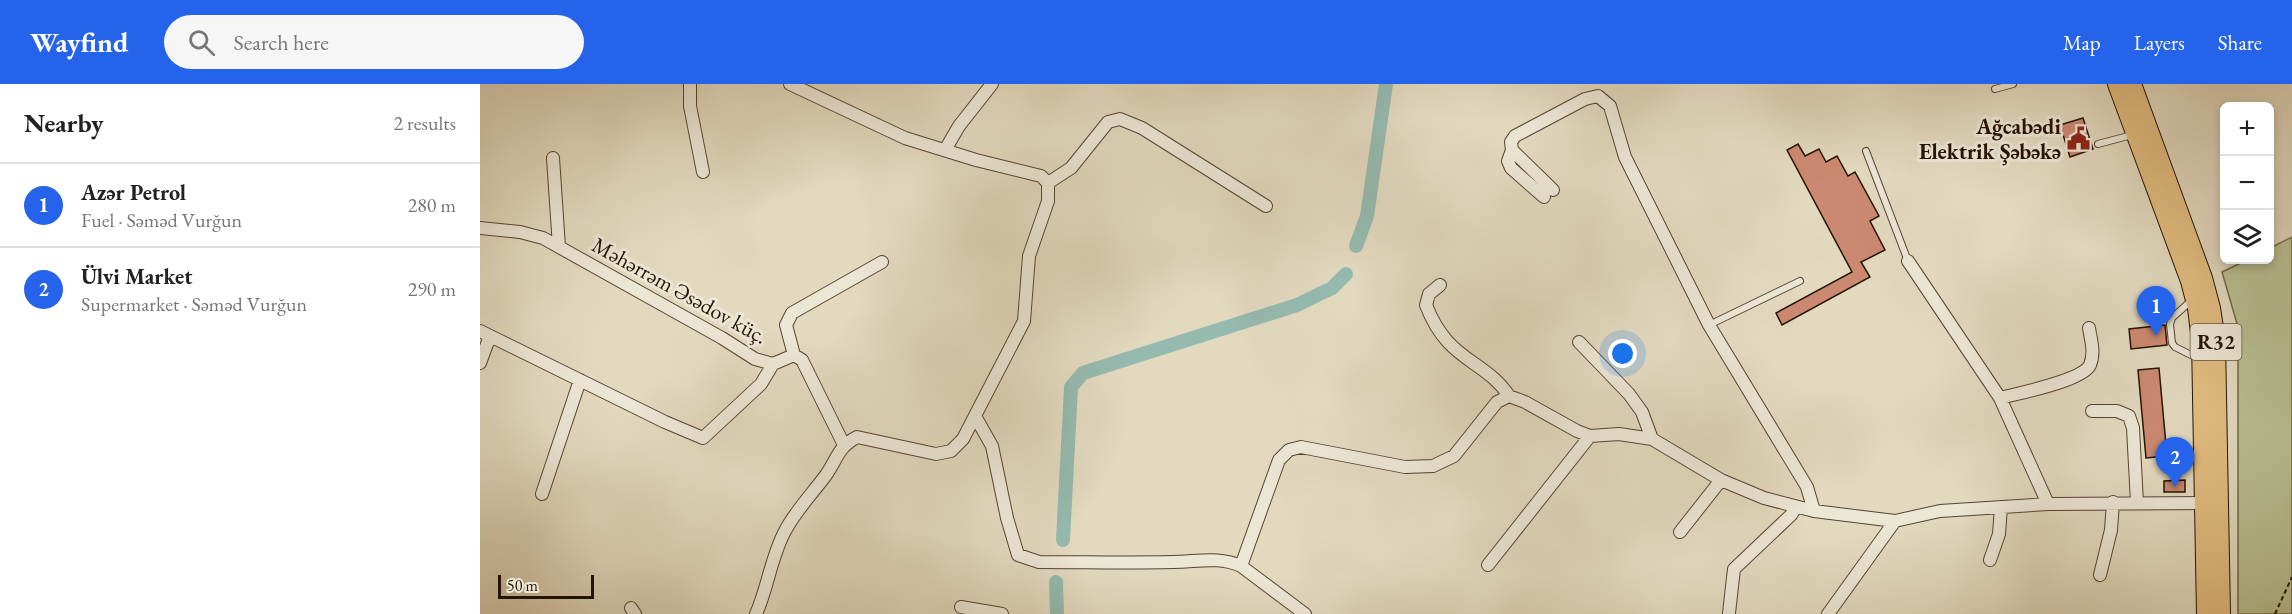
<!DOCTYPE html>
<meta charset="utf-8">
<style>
:root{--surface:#fff;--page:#f6f6f6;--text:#222;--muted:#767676;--line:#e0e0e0;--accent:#2563eb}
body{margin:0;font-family:"EB Garamond",serif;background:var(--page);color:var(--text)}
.controls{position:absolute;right:18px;top:18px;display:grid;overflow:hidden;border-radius:9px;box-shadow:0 3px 9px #0003}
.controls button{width:54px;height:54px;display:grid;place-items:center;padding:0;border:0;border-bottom:2px solid var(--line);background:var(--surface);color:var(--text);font:30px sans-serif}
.scale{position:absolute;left:18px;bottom:15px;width:96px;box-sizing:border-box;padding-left:6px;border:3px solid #241402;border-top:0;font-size:16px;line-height:21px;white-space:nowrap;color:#241402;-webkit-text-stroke:4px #ece6d5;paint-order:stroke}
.you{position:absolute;left:1143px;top:270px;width:21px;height:21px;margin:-15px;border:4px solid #fff;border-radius:50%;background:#1a73e8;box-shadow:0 0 0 9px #1a73e833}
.badge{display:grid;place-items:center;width:39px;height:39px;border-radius:50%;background:var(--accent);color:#fff;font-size:20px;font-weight:700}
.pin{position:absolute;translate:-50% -50px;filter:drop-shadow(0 2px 3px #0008)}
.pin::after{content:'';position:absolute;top:32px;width:21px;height:18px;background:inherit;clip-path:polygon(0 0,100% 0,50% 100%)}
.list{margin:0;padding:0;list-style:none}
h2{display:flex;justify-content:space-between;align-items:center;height:78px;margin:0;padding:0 24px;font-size:26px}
h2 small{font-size:20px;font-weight:400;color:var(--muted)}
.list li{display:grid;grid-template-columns:39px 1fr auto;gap:18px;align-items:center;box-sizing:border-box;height:84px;padding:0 24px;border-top:2px solid var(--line)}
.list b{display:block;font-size:22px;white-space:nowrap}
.list p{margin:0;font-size:20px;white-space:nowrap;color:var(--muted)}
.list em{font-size:20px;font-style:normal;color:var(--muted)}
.icon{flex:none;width:33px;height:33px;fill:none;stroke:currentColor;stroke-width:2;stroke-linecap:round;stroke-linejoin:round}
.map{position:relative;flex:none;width:1812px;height:530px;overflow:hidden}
header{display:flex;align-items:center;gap:36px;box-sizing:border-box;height:84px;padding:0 30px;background:var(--accent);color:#fff}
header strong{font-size:28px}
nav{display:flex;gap:33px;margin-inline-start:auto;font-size:21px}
.search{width:420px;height:54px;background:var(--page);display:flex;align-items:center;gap:15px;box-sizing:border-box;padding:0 21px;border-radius:33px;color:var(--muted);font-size:22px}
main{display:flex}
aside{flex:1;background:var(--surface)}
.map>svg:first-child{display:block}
</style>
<header>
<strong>Wayfind</strong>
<div class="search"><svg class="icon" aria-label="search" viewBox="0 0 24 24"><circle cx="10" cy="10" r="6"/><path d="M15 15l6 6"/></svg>Search here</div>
<nav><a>Map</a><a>Layers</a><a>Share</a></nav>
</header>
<main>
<aside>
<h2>Nearby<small>2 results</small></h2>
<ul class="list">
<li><span class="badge">1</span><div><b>Azər Petrol</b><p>Fuel · Səməd Vurğun</p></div><em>280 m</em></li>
<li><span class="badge">2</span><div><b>Ülvi Market</b><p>Supermarket · Səməd Vurğun</p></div><em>290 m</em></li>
</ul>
</aside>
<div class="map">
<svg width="1812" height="530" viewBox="0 0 1812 530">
<rect width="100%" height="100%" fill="#e2d9bf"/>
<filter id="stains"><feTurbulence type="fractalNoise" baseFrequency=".00333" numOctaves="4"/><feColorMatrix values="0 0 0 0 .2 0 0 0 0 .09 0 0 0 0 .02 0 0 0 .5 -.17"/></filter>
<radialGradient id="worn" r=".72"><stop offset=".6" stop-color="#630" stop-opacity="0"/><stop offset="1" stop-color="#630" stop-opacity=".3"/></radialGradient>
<path fill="#b8be8f" stroke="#6e6948" stroke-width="1.5" d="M 1812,153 L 1812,530 L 1758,530 L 1758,243 L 1742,188 L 1767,176 L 1790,176 L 1790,164 Z"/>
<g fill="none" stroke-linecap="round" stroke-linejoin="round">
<path stroke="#95bab0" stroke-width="14" d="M 876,162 L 887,132 L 906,0
M 583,456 L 591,303 L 603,289 L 817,221 L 852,204 L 866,190
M 576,498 L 577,530"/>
</g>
<path fill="#cc8971" stroke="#241402" stroke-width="1.5" d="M 1603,34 L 1613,65 L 1590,73 L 1580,41 Z
M 1318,60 L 1325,72 L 1339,65 L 1346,78 L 1357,72 L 1368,92 L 1375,88 L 1399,132 L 1390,137 L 1405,166 L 1381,178 L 1390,193 L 1302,241 L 1296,229 L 1372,188 L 1307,66 Z
M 1685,241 L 1687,261 L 1651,265 L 1649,245 Z
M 1679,284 L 1687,372 L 1666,374 L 1658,286 Z
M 1705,396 L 1705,408 L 1684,408 L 1684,397 Z"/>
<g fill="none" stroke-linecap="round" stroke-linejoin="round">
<defs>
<path id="service" d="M 1515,5 L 1533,0
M 1618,60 L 1652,51
M 1386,67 L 1428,177
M 1713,215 L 1692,234 L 1690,240 L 1692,259 L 1695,263 L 1719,275
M 1229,241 L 1320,197"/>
<path id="minor" d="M 210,0 L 210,22 L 223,88
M 465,66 L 479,42 L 512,0
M 1032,66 L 1028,77 L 1031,84 L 1064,113
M 73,74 L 79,163
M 568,99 L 591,84 L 628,38 L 640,35 L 662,44 L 786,122
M 1073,106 L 1032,66 L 1031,58 L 1035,52 L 1105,15 L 1118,12 L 1130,22 L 1145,73 L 1229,241 L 1327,403 L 1334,427
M 0,144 L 40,148 L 63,154 L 242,254 L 275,275 L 293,280 L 314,271 L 322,276 L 364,361
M 1428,177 L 1520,314 L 1568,420
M 960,201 L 949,210 L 946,221 C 951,234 958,247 968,258 C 987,279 1012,286 1029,312
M 0,247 L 185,338 L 223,354 L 281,300 L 293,280
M 1099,258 L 1149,310 L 1162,328 L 1172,355
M 314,271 L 306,241 L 312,229 L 402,178
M 0,279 L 10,252
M 1520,314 C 1539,309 1602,297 1610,281 C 1615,269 1611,256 1609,244
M 1612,327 L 1637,327 L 1649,332 L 1653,344 L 1657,419
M 495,332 L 512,362 L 527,434 L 538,471 L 559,478 C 604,478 648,479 693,478 C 716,478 739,472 761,482 L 825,530
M 62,410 L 100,296
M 1200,448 L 1241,396
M 1510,476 L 1519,450 L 1521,423
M 1008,481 L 1110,352
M 761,482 L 799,376 L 809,366 L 821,363 L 925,383 L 953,382 L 974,372 L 1017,318 L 1029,312 L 1045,318 L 1097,347 L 1110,352 L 1139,350 L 1172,355 L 1241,396 L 1284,414 L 1334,427 L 1415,437
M 1620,491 L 1631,446 L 1633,418
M 481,523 L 522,530
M 151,524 L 155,530
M 1249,529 L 1254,485 L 1311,431 L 1316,423
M 276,530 C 288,503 291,473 305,447 C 316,426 332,410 346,391 C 358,374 357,364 377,353 L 456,370 L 471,367 L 483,355 L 544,237 L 549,172 L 568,117 L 568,99 L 561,92 L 496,76 L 425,54 L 310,0
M 1348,530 L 1415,437 L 1460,427 L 1568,420 L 1729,419"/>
<path id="primary" d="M 1637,0 L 1710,197 L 1717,224 L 1721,257 L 1726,530
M 1652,0 L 1723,194 L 1731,224 L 1736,257 L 1741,530"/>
</defs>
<use href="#service" stroke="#544531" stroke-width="8"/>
<use href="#minor" stroke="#544531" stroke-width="14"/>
<use href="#primary" stroke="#241402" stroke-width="20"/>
<path stroke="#241402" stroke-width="2" stroke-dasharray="4.5 3" stroke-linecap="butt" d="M 1795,530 L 1812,493"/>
<use href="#service" stroke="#ece6d5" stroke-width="6"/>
<use href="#minor" stroke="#ece6d5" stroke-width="12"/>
<use href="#primary" stroke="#e1bc80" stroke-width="18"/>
</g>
<defs>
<symbol id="civic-bare" viewBox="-9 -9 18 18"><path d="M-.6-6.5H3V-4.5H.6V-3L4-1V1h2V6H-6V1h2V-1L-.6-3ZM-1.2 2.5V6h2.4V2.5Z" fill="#8f2418" stroke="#ece6d5" stroke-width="2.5" paint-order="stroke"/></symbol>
</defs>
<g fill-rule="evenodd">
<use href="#civic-bare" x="1582" y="38" width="33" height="33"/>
</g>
<g text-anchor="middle" stroke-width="6" stroke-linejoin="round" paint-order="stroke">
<rect fill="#ece6d5" stroke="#605341" stroke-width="1.5" x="1710.5" y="240" width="51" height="36" rx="4.5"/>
<g font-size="21" font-weight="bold" fill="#241402">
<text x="1736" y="265">R32</text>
</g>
<g font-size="22" font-weight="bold" fill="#241402" stroke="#ece6d5" text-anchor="end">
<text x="1581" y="50">Ağcabədi<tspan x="1581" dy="25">Elektrik Şəbəkə</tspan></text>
</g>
<g font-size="22" fill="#241402" stroke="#ece6d5">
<text transform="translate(200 206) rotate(29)" y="8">Məhərrəm Əsədov küç.</text>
</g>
</g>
<rect width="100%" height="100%" filter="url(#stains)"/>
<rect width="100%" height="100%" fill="url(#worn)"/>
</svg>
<div class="controls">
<button>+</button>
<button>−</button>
<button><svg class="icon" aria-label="layers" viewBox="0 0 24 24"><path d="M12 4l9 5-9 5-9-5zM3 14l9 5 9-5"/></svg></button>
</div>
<div class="scale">50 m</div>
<div class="you"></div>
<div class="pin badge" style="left:1676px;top:252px">1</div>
<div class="pin badge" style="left:1695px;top:403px">2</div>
</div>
</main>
